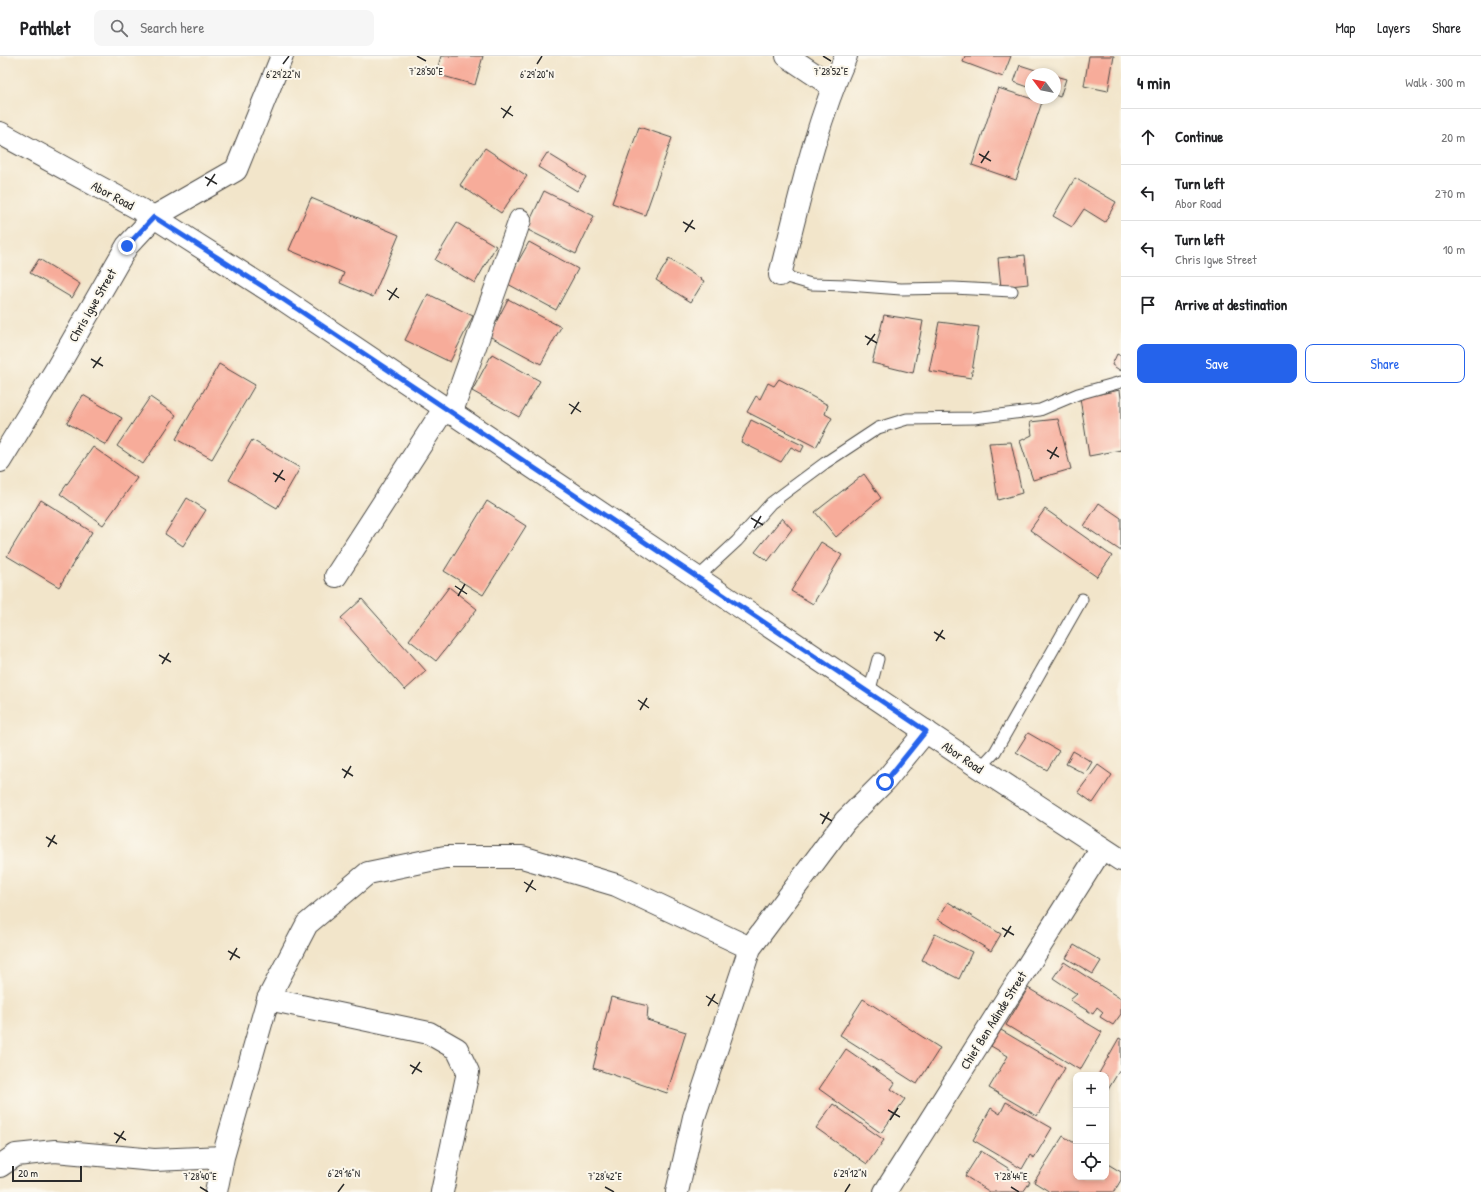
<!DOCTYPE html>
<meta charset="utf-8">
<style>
:root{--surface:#fff;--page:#f6f6f6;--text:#202124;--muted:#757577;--line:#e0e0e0;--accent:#2563eb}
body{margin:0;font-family:"Patrick Hand",sans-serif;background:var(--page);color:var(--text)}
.controls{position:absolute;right:12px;bottom:12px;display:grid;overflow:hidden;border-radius:8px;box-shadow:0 2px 6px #0003}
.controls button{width:36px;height:36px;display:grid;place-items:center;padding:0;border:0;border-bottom:1px solid var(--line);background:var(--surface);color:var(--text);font:20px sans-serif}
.compass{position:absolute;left:1025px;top:12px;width:36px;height:36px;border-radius:50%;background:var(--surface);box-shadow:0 2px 6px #0003;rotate:302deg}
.scale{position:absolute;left:12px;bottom:10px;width:70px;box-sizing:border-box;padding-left:4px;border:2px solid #2b2b2b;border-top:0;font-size:11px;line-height:14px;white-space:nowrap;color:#2b2b2b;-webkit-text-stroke:3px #fbf7ec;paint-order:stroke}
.stop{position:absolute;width:12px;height:12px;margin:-9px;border:3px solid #2563eb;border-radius:50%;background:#fff}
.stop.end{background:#2563eb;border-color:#fff;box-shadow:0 1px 4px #0008}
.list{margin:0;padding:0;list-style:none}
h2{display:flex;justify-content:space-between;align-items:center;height:52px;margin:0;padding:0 16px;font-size:17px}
h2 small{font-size:13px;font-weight:400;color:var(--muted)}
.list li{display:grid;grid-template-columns:26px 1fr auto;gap:12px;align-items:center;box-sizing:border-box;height:56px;padding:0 16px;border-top:1px solid var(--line)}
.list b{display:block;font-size:15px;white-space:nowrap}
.list p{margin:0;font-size:13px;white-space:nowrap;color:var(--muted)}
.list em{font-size:13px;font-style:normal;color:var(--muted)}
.actions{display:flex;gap:8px;padding:12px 16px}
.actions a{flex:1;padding:9px 0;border:1px solid var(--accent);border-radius:8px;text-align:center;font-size:14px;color:var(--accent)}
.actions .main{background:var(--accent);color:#fff}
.icon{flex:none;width:22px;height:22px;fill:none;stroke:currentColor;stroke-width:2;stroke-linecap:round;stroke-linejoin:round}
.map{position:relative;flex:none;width:1121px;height:1136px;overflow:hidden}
header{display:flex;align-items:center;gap:24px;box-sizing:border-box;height:56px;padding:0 20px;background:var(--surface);border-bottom:1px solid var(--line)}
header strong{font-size:19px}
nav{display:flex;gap:22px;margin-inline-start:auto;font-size:14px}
.search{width:280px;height:36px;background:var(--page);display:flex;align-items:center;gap:10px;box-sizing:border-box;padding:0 14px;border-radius:8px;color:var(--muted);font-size:15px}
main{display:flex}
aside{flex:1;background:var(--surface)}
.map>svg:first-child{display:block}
</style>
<header>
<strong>Pathlet</strong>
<div class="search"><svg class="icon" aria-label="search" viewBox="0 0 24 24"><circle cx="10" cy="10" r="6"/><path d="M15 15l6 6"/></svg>Search here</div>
<nav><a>Map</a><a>Layers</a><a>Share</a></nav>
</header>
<main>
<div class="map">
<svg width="1121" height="1136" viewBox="0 0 1121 1136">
<rect width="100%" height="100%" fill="#fbf7ec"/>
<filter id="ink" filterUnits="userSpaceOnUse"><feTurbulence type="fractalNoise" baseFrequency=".025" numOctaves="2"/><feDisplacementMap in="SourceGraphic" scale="8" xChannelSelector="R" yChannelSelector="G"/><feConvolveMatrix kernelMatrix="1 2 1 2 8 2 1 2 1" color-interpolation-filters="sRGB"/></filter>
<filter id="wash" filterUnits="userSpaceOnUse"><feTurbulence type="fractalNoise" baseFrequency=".012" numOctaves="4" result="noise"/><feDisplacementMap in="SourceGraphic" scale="16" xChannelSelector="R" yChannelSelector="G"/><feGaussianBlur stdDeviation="0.9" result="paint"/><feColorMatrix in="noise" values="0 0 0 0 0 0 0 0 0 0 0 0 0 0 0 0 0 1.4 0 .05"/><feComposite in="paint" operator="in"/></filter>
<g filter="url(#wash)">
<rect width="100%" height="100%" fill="#f2e5ca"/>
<g id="blocks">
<path fill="#f7ac9a" d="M 441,0 L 483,0 L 475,29 L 436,18 Z
M 965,0 L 1011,0 L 1003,21 L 963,6 Z
M 1089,0 L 1114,0 L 1108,35 L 1084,30 Z
M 1020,9 L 1048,18 L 1031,18 L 1031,32 L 1014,26 Z
M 1055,20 L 1066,23 L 1060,41 L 1055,39 Z
M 998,32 L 1042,46 L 1016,124 L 972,109 Z
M 639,71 L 672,82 L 645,159 L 612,147 Z
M 485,92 L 527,120 L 501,157 L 460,129 Z
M 547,97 L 586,121 L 577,135 L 538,111 Z
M 1075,122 L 1116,146 L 1105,166 L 1084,153 L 1072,171 L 1053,160 Z
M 544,135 L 594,160 L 576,198 L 526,173 Z
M 311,142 L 399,179 L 373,241 L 340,227 L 344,217 L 289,194 Z
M 457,167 L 496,190 L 475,227 L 435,204 Z
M 529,186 L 578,213 L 556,254 L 506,227 Z
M 1025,199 L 1028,228 L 1001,231 L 998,202 Z
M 39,203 L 80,228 L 72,242 L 30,217 Z
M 669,203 L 704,225 L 691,246 L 656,224 Z
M 428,238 L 473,260 L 450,306 L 405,284 Z
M 508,243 L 561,271 L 541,308 L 489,280 Z
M 884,259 L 923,265 L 913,317 L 872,307 Z
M 939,266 L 979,271 L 971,322 L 929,315 Z
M 492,298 L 540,325 L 519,361 L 472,335 Z
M 1117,298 L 1121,300 L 1121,315 L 1112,309 Z
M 219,308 L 255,329 L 212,403 L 176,383 Z
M 779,323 L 828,349 L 825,358 L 832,362 L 816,391 L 747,356 L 756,340 L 760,343 L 768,327 L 774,330 Z
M 1120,334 L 1121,342 L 1121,394 L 1089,400 L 1080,342 Z
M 83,339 L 122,362 L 106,389 L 67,367 Z
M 150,341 L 176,359 L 143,408 L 117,390 Z
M 1058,363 L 1071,413 L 1033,424 L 1020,385 L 1032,379 L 1030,366 Z
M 751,364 L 804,390 L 801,396 L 791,391 L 781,406 L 741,386 Z
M 252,384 L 300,412 L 277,452 L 229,424 Z
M 1011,386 L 1022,437 L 998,444 L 989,387 Z
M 93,391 L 137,422 L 103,469 L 60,438 Z
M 864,418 L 881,442 L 836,481 L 815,456 Z
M 187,442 L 206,454 L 183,490 L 165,478 Z
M 41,444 L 92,476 L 59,531 L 7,500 Z
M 487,445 L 526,470 L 483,539 L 444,515 Z
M 1099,447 L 1121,462 L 1121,495 L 1084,470 Z
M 1045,453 L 1112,500 L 1097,521 L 1030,474 Z
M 782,462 L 792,473 L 768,505 L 755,496 Z
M 821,486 L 842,499 L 813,548 L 791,535 Z
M 449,531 L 477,553 L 436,605 L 409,584 Z
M 362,543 L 426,615 L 405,634 L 341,562 Z
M 1028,677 L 1059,695 L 1047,714 L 1016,696 Z
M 1073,695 L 1092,706 L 1085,718 L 1066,708 Z
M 1098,709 L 1112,719 L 1093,747 L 1078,736 Z
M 948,846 L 1001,878 L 991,895 L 938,863 Z
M 935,878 L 972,896 L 959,923 L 922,904 Z
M 1074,889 L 1101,905 L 1093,918 L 1066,902 Z
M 1064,906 L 1121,943 L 1121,958 L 1113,969 L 1100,961 L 1103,956 L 1097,951 L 1093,958 L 1070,944 L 1077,938 L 1053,922 Z
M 1028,932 L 1102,976 L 1080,1014 L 1006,969 Z
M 611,941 L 648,950 L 647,964 L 686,976 L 667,1037 L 593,1012 Z
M 863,943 L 940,992 L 917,1028 L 840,979 Z
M 1001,974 L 1065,1012 L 1037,1060 L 989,1032 L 1008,1000 L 991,990 Z
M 1119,982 L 1121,983 L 1121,1012 L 1106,1037 L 1106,1019 L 1098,1019 Z
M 846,993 L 895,1027 L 891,1033 L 905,1043 L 881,1077 L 819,1033 Z
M 1006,1046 L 1052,1072 L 1034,1102 L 1030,1099 L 1022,1113 L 973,1084 L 991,1052 L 1000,1058 Z
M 833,1048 L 884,1084 L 867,1108 L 816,1072 Z
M 1063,1080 L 1076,1088 L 1076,1121 L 1106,1121 L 1106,1107 L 1121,1116 L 1121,1124 L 1114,1136 L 1050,1136 L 1034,1126 Z
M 981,1095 L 1030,1126 L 1023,1136 L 990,1136 L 965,1120 Z"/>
</g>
</g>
<g filter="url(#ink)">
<use href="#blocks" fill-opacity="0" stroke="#494743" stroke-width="1"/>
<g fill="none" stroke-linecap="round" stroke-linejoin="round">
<defs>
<path id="service" d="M 780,219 L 811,228 L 848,229 L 901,233 L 953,232 L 1012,235
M 697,522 L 737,485 L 771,447 L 825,407 L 878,372 L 907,363 L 974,362 L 1040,354 L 1078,338 L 1121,326
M 869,637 L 878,603
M 980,712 L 995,696 L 1082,543"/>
<path id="minor" d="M 787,0 L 832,30
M 780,219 C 799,145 815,70 846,0
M 451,358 L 520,164
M 0,405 L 57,312 L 127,190 L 154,161 L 236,114 L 282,0
M 336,520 L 444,353
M 268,943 L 429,977 L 457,993 L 468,1016 L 442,1136
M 0,1110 L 16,1099 L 55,1095 L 154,1104 L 223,1101
M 216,1136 L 223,1101 L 268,943 L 307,868 L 368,817 L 445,801 L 522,801 L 616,829 L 750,892
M 677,1136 L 694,1061 L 750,892 L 845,765 L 885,725 L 926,675
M 885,1136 L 1102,792"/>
<path id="tertiary" d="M 0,77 L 154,161 L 284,244 L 980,712 L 1121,804"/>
</defs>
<use href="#service" stroke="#494743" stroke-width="13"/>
<use href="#minor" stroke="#494743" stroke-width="24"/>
<use href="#tertiary" stroke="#494743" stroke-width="24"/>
<use href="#service" stroke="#fff" stroke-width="11"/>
<use href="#minor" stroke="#fff" stroke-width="22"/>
<use href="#tertiary" stroke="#fff" stroke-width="22"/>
</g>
</g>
<g fill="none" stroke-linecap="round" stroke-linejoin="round" filter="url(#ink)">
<path stroke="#2563eb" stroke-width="5" d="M 127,190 L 154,161 L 284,244 L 926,675 L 885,726"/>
</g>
<path fill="none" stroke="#2b2b2b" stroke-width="1.5" d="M 417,0 L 426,5M 823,0 L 831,5M 283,8 L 289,0M 537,8 L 542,0M 501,52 L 513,60M 503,62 L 511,50M 979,98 L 991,105M 981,107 L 989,95M 205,121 L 217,128M 207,130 L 215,118M 683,166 L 695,173M 685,176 L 693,164M 387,234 L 399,242M 389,244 L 397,232M 865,280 L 877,287M 867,289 L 875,278M 91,303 L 103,310M 93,312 L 101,301M 569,348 L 581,356M 571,358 L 579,346M 1047,394 L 1059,401M 1050,403 L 1057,391M 273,417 L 285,424M 275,426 L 283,414M 751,462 L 763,469M 754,472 L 761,460M 455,530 L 467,538M 458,540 L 465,528M 934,576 L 945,583M 936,585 L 943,574M 159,599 L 171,606M 162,608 L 169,597M 638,644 L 649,652M 640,654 L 647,642M 342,713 L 353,720M 344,722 L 351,710M 820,758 L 832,765M 822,768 L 829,756M 46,781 L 57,788M 48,791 L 55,779M 524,826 L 536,834M 526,836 L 533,824M 1002,872 L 1014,879M 1004,881 L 1011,870M 228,895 L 240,902M 230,904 L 237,892M 706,940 L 718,948M 708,950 L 715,938M 410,1009 L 422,1016M 412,1018 L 420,1006M 888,1054 L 900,1061M 890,1064 L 898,1052M 114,1077 L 126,1084M 116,1087 L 124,1075M 200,1131 L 208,1136M 605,1131 L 614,1136M 1011,1131 L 1019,1136M 338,1136 L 344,1128M 845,1136 L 850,1128"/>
<g text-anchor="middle" stroke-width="4" stroke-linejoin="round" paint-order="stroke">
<g font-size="13" fill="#2b2b2b" stroke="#fbf7ec">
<text transform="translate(113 139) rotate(28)" y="5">Abor Road</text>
<text transform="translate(92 249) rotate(-60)" y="5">Chris Igwe Street</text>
<text transform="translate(963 701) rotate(34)" y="5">Abor Road</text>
<text transform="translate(993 964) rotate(-58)" y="5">Chief Ben Adinde Street</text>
</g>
</g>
<g font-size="10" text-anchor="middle" fill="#2b2b2b" stroke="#fbf7ec" stroke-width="4" stroke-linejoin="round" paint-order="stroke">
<text x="426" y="19">7°28'50"E</text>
<text x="831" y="19">7°28'52"E</text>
<text x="283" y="22">6°29'22"N</text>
<text x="537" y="22">6°29'20"N</text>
<text x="344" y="1121">6°29'16"N</text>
<text x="850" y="1121">6°29'12"N</text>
<text x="200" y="1124">7°28'40"E</text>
<text x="605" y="1124">7°28'42"E</text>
<text x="1011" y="1124">7°28'44"E</text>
</g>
</svg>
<div class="controls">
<button>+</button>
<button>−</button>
<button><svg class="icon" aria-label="locate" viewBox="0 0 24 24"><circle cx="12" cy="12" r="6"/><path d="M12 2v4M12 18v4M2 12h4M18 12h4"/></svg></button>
</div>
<svg class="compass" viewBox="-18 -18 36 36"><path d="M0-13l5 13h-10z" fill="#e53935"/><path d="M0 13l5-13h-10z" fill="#757577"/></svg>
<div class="scale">20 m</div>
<div class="stop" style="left:885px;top:726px"></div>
<div class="stop end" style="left:127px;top:190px"></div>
</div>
<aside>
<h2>4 min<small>Walk · 300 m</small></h2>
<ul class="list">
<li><svg class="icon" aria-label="ahead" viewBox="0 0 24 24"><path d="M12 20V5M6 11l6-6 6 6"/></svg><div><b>Continue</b></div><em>20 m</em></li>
<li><svg class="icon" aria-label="left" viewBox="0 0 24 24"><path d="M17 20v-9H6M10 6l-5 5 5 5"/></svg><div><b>Turn left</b><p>Abor Road</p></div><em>270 m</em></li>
<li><svg class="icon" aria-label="left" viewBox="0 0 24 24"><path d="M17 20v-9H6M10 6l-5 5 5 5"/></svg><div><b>Turn left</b><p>Chris Igwe Street</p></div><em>10 m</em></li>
<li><svg class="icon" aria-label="arrive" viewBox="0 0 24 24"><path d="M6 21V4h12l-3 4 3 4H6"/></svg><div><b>Arrive at destination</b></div></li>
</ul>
<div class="actions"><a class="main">Save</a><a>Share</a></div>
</aside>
</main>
